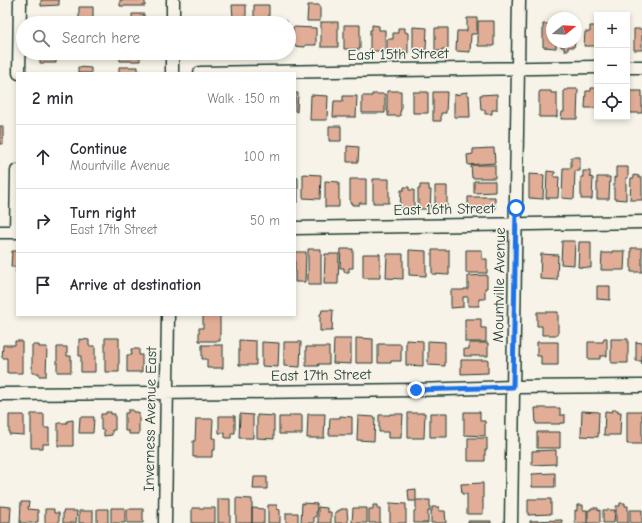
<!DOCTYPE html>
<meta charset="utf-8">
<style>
:root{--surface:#fff;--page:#f2f2f3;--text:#2b2b33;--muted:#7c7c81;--line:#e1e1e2}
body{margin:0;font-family:"Comic Neue",sans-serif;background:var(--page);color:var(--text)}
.controls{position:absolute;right:12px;top:12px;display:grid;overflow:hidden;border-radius:0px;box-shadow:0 2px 6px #0003}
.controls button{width:36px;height:36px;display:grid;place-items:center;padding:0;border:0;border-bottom:1px solid var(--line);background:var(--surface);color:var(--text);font:20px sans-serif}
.compass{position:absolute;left:546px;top:12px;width:36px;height:36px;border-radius:50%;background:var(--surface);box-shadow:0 2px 6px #0003;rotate:72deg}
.stop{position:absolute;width:12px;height:12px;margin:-9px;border:3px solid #1a73e8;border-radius:50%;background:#fff}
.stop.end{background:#1a73e8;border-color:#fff;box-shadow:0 1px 4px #0008}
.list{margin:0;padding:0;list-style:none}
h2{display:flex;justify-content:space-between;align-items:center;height:52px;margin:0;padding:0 16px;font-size:17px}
h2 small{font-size:13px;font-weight:400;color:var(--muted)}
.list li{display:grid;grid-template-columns:26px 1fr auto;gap:12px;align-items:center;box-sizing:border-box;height:64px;padding:0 16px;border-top:1px solid var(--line)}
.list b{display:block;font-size:15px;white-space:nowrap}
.list p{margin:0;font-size:13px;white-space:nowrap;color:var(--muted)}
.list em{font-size:13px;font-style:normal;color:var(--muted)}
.icon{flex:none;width:22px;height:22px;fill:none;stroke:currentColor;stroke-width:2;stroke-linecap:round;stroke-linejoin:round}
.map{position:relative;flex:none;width:642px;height:523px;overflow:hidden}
.search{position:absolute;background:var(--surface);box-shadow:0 2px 6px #0003;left:16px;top:16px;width:280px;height:44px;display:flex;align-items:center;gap:10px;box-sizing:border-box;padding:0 14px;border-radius:22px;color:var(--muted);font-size:15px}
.panel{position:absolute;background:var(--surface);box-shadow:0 2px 6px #0003;left:16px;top:72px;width:280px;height:244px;border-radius:0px}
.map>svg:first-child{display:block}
</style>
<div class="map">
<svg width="642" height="523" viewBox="0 0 642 523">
<rect width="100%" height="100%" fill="#f7f3e8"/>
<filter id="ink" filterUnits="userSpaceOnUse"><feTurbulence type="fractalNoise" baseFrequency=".025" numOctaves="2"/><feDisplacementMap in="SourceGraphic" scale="8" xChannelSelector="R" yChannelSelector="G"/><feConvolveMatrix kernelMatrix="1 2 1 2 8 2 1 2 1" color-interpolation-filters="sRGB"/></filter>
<g filter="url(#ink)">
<path fill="#e2ad96" stroke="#1f3d34" d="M 41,0 L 59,0 L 59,5 L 41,6 Z
M 120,0 L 145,0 L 145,6 L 120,6 Z
M 232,5 L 246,5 L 246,17 L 233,18 Z
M 254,5 L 269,5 L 269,20 L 254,20 Z
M 308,5 L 320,5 L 320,21 L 307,21 Z
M 79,7 L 93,7 L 93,21 L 79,21 Z
M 132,14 L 144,14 L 144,22 L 114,23 L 114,21 L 132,21 Z
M 467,18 L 477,18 L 477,34 L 471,34 L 470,52 L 456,51 L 457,31 L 467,31 Z
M 51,19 L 55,19 L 55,21 L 65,21 L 66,23 L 39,23 L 39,22 L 51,22 Z
M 199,19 L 212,19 L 212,23 L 199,23 Z
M 271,20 L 287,21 L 287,23 L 271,23 Z
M 478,21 L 494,21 L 494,46 L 478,46 Z
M 321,22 L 338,22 L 338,47 L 321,47 Z
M 543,24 L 552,24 L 552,42 L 556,42 L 556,48 L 543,47 Z
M 344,25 L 360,25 L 360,49 L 344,49 Z
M 372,25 L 379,26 L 379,30 L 385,30 L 385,51 L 370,51 L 370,30 L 372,30 Z
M 590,26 L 597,26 L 597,46 L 584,46 L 585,32 L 590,32 Z
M 293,27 L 316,28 L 316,45 L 305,45 L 305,47 L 293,46 Z
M 413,27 L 427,28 L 426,50 L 413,50 Z
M 398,28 L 405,28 L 405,32 L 408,33 L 408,53 L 404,53 L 404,56 L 395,56 L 395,52 L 387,52 L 387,39 L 393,39 L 393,33 L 398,33 Z
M 435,28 L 448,28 L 448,49 L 442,49 L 442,51 L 435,51 Z
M 634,29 L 642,29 L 642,50 L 634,50 Z
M 561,42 L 575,42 L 574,47 L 568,47 L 568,50 L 564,50 L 564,47 L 561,47 Z
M 40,53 L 56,53 L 56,63 L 40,63 Z
M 123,53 L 140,53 L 140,61 L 120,61 L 120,54 L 123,54 Z
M 78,67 L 91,68 L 91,73 L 78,73 Z
M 119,67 L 138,67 L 138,71 L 141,71 L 141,73 L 119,73 Z
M 591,88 L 596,88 L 597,108 L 585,108 L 586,91 L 591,91 Z
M 568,89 L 578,89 L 577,119 L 561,119 L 562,112 L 564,112 L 564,90 L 568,90 Z
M 387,91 L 401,91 L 401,111 L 400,111 L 400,116 L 388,116 L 388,111 L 387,111 Z
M 540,91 L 551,91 L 551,93 L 557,93 L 557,117 L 539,117 L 539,93 Z
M 630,91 L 642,91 L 642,113 L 630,113 Z
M 413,92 L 428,92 L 428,113 L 413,113 Z
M 433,92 L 447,92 L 446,113 L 441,113 L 441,121 L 433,121 Z
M 467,92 L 467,95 L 469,95 L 470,117 L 454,117 L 454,95 L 461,94 L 461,93 Z
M 295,93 L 298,93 L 297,112 L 295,111 Z
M 372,94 L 385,94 L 385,113 L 362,113 L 362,96 L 372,96 Z
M 497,94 L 497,110 L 492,110 L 492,114 L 485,114 L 485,110 L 481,110 L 480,95 Z
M 311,95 L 328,96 L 327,120 L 310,120 Z
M 343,96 L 357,96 L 356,117 L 333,117 L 334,101 L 343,101 Z
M 0,126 L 3,126 L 3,144 L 0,144 Z
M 329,126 L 341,126 L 341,141 L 329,141 Z
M 347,146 L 359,147 L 358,162 L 347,162 Z
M 494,148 L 495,163 L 468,165 L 467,155 L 473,154 L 473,149 Z
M 571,157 L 580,157 L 580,171 L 575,171 L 574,199 L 562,198 L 563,168 L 571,168 Z
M 471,165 L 495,165 L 495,178 L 472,178 Z
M 616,167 L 628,167 L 628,178 L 626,178 L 626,200 L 614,199 L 614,177 L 616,178 Z
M 547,171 L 555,172 L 554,177 L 559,177 L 558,198 L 546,198 Z
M 583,171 L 590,171 L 590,177 L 593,178 L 592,199 L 581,199 L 581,177 L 583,177 Z
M 303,174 L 321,175 L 320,199 L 303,198 Z
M 529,174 L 544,175 L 543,199 L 529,198 Z
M 634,175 L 639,176 L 639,178 L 642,178 L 642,200 L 630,200 L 631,178 L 634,178 Z
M 295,177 L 298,178 L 298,202 L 295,202 Z
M 597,177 L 610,177 L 609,199 L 597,199 Z
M 350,179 L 366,179 L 366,203 L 359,203 L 359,205 L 352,205 L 352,203 L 350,203 Z
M 373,179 L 389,179 L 389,203 L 373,203 Z
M 325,181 L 339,182 L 339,207 L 325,207 Z
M 474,181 L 495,181 L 495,192 L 474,193 Z
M 420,185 L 429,185 L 429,190 L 431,190 L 430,209 L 418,209 L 418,189 L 420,189 Z
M 435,186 L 447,186 L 447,209 L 435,209 Z
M 404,187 L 409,187 L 409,190 L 414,190 L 414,209 L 400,208 L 401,190 L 404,190 Z
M 468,197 L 495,197 L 495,210 L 470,210 L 470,206 L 468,206 Z
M 562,241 L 575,241 L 574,265 L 561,264 Z
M 579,242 L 591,242 L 591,268 L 578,267 Z
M 631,248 L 642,248 L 642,272 L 631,272 Z
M 308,249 L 321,249 L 321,285 L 308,285 Z
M 341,249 L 353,249 L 353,268 L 349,268 L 349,272 L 344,272 L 344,268 L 340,268 Z
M 409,250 L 426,251 L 426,276 L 409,275 Z
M 432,250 L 449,250 L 449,275 L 432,274 Z
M 466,250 L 482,250 L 482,259 L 487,259 L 487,273 L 466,273 Z
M 12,251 L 17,251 L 17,273 L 16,273 L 16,267 L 11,267 Z
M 612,251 L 625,251 L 624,270 L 601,270 L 602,253 L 612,253 Z
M 295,252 L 306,252 L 305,282 L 295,282 Z
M 325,254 L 339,254 L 338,284 L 324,284 Z
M 363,254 L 380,254 L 380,278 L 363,278 Z
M 387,254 L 403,254 L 403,279 L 386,278 Z
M 541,254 L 558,255 L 557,280 L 540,279 Z
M 487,275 L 487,288 L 485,288 L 485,299 L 479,299 L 479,306 L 468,306 L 468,297 L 463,297 L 463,307 L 451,308 L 451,290 L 464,290 L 464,289 L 468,289 L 468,276 Z
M 597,286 L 610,286 L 610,300 L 597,299 Z
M 322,310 L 333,310 L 332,331 L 320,331 L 320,314 L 321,314 Z
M 537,312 L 558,312 L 558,335 L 542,335 L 542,326 L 537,326 Z
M 203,315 L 220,315 L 220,341 L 199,341 L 199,328 L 203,328 Z
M 465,319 L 481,319 L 481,328 L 486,328 L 486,342 L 465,342 Z
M 105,338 L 119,338 L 119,372 L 105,372 Z
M 356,338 L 373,339 L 373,363 L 356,363 Z
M 604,338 L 607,338 L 607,356 L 600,356 L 600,359 L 588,359 L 588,342 L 603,342 Z
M 79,339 L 89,340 L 89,346 L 95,346 L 95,372 L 81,372 L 81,356 L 79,356 Z
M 334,339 L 351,339 L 351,364 L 333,363 Z
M 611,339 L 628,339 L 628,363 L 611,363 Z
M 239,340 L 256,341 L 256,365 L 239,365 Z
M 406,340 L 423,341 L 423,366 L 406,365 Z
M 15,341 L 22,341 L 22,373 L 7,373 L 7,358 L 2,358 L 3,345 L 15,345 Z
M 428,341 L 445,342 L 445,366 L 428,365 Z
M 262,342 L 279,343 L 278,367 L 262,366 Z
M 284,342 L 301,342 L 300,367 L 284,366 Z
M 537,342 L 558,342 L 558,365 L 541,365 L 541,356 L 537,356 Z
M 636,342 L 642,343 L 642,364 L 642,361 L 636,361 Z
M 469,343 L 488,343 L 488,356 L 464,356 L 464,349 L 469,349 Z
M 378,344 L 401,344 L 401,361 L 391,361 L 391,363 L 378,363 Z
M 32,345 L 39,345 L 39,347 L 47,347 L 46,376 L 39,376 L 39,373 L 32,373 Z
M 202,345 L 223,345 L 223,368 L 207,368 L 207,359 L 202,359 Z
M 57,347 L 67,347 L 67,356 L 71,356 L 71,372 L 57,372 Z
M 306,347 L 329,347 L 329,364 L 318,364 L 319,366 L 306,366 Z
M 131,349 L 139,349 L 139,355 L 142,355 L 142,372 L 127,372 L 127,355 L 132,355 Z
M 461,360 L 488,360 L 488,373 L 461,374 Z
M 535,408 L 560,408 L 560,415 L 565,415 L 565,423 L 560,423 L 560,424 L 536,424 Z
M 128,410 L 133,410 L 133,412 L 138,412 L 139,413 L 139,434 L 129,434 L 129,431 L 125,431 L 125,413 L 128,413 Z
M 612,410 L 618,410 L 618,412 L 621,412 L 620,435 L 604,435 L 605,411 L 612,412 Z
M 582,411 L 599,412 L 598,437 L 581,436 Z
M 627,411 L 642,411 L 642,444 L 627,444 Z
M 106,412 L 111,412 L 111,414 L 115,414 L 115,430 L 112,430 L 112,435 L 104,436 L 104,430 L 101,430 L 101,414 L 106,414 Z
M 464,412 L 480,412 L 480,421 L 485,421 L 485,436 L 464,435 Z
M 408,413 L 425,413 L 424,438 L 408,438 Z
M 430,413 L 447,413 L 447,437 L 430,437 Z
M 31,414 L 44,414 L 44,428 L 49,428 L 49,444 L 43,444 L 43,448 L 31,448 Z
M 240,414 L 253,415 L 253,438 L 239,438 Z
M 308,414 L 325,414 L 324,438 L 307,438 Z
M 390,414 L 403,414 L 402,433 L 401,433 L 401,438 L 388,438 L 388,432 L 379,432 L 379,415 L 390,415 Z
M 9,415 L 24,415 L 24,435 L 9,434 Z
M 257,415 L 274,416 L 274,439 L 257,438 Z
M 290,415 L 302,415 L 302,434 L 279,434 L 279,417 L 290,417 Z
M 219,416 L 235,416 L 235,433 L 231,433 L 231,438 L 225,438 L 225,433 L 219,433 Z
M 340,416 L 352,417 L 352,435 L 329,435 L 330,418 L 340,418 Z
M 358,416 L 375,417 L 374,441 L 357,440 Z
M 80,417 L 94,417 L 93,433 L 79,433 Z
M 196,419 L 213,419 L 212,438 L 215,438 L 215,450 L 212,450 L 212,457 L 193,457 L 193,441 L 195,441 Z
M 73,420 L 73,446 L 58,446 L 58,423 L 67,423 L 67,421 Z
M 537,432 L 560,432 L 560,448 L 537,448 Z
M 468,438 L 487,438 L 487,450 L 485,450 L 485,461 L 468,461 Z
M 556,450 L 556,464 L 532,465 L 532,451 Z
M 555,473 L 555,487 L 532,487 L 532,474 Z
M 254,477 L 267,477 L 267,489 L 253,489 Z
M 483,483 L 483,514 L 467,514 L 467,494 L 462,494 L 461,484 Z
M 416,489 L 416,500 L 430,500 L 430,511 L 428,511 L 428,523 L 414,523 L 414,511 L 416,510 L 416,501 L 409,501 L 408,490 Z
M 236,498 L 252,499 L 252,523 L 236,523 Z
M 218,499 L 230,499 L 230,523 L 218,523 Z
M 528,499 L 551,499 L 551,514 L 528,515 Z
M 21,502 L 29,502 L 28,509 L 38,510 L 38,522 L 35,522 L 35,523 L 20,523 Z
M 302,503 L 317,504 L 316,517 L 314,517 L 314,523 L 301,523 Z
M 390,503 L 406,504 L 406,523 L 390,523 Z
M 620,503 L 625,503 L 625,506 L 628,506 L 628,523 L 616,523 L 616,506 L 620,506 Z
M 268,505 L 277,505 L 277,509 L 280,510 L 280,523 L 268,523 Z
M 373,505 L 377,505 L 377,509 L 380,509 L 380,523 L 369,523 L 369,509 L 373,509 Z
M 577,505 L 583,505 L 583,510 L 587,510 L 587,523 L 575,523 L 575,510 L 577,511 Z
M 0,506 L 11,507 L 10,523 L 0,523 Z
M 318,507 L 327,508 L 327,512 L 331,512 L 331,523 L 318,523 Z
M 432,507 L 439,507 L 439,511 L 445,511 L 446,523 L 431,523 L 431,511 L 432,511 Z
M 111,508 L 125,508 L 125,523 L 111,523 Z
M 192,508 L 215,508 L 215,523 L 192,523 Z
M 252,508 L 264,509 L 264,523 L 252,523 Z
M 353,508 L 367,508 L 367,523 L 352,523 Z
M 591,508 L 598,508 L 598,511 L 600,510 L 600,523 L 588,523 L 588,510 L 591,510 Z
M 45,509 L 54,509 L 54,513 L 59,513 L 59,523 L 45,523 Z
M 97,509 L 108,509 L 108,523 L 97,523 Z
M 127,509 L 143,509 L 143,523 L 127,523 Z
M 341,509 L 347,509 L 348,523 L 335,523 L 335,512 L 338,512 L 338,510 L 341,510 Z
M 603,510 L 615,510 L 614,523 L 603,523 Z
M 630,510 L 642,510 L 642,523 L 630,523 Z
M 63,511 L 77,511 L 76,523 L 63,523 Z
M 79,511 L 93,511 L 93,523 L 79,523 Z
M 286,513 L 298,513 L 298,523 L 286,523 Z
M 562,520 L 562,523 L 530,523 L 530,521 Z
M 468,521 L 491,521 L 491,523 L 468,523 Z"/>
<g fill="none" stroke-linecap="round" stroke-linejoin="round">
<defs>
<path id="minor" d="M 173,23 L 173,0
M 627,67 L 642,67
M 19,73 L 20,0
M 172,73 L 172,53
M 200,73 L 597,67
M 295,228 L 642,222
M 0,232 L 17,232
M 16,232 L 17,171
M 0,394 L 159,393 L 416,390 L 513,387 L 642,386
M 165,523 L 168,315
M 511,523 L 519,0"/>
</defs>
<use href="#minor" stroke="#1f3d34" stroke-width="15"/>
<use href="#minor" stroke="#f7f3e8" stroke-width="12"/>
</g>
</g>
<g fill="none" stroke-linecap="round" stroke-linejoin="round" filter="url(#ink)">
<path stroke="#1a73e8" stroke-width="5" d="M 416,390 L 513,387 L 516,208"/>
</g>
<g text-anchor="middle" stroke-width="3" stroke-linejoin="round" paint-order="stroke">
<g font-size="15" fill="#1f3d34" stroke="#f7f3e8">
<text transform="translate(398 54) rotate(-1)" y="5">East 15th Street</text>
<text transform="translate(444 209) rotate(-1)" y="5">East 16th Street</text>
<text transform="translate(499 285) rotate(-89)" y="5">Mountville Avenue</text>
<text transform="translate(321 375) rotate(-1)" y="5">East 17th Street</text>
<text transform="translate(150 419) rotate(-89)" y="5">Inverness Avenue East</text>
</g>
</g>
</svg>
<div class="controls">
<button>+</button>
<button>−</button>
<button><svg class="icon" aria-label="locate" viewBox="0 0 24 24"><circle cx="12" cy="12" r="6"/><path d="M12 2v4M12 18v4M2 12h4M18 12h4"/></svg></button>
</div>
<svg class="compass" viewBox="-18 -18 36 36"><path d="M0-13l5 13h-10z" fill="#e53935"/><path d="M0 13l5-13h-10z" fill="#7c7c81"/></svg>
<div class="stop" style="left:516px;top:208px"></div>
<div class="stop end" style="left:416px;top:390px"></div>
<div class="search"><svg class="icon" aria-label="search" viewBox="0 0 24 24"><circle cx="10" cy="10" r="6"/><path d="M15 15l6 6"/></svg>Search here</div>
<section class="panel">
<h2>2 min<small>Walk · 150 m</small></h2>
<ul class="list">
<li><svg class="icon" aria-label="ahead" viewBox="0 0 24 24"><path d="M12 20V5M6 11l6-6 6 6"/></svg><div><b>Continue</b><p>Mountville Avenue</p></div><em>100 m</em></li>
<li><svg class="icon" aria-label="right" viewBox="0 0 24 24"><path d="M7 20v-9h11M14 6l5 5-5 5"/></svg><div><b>Turn right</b><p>East 17th Street</p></div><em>50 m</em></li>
<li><svg class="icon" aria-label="arrive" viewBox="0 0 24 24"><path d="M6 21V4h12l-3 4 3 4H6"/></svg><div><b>Arrive at destination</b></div></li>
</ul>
</section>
</div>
